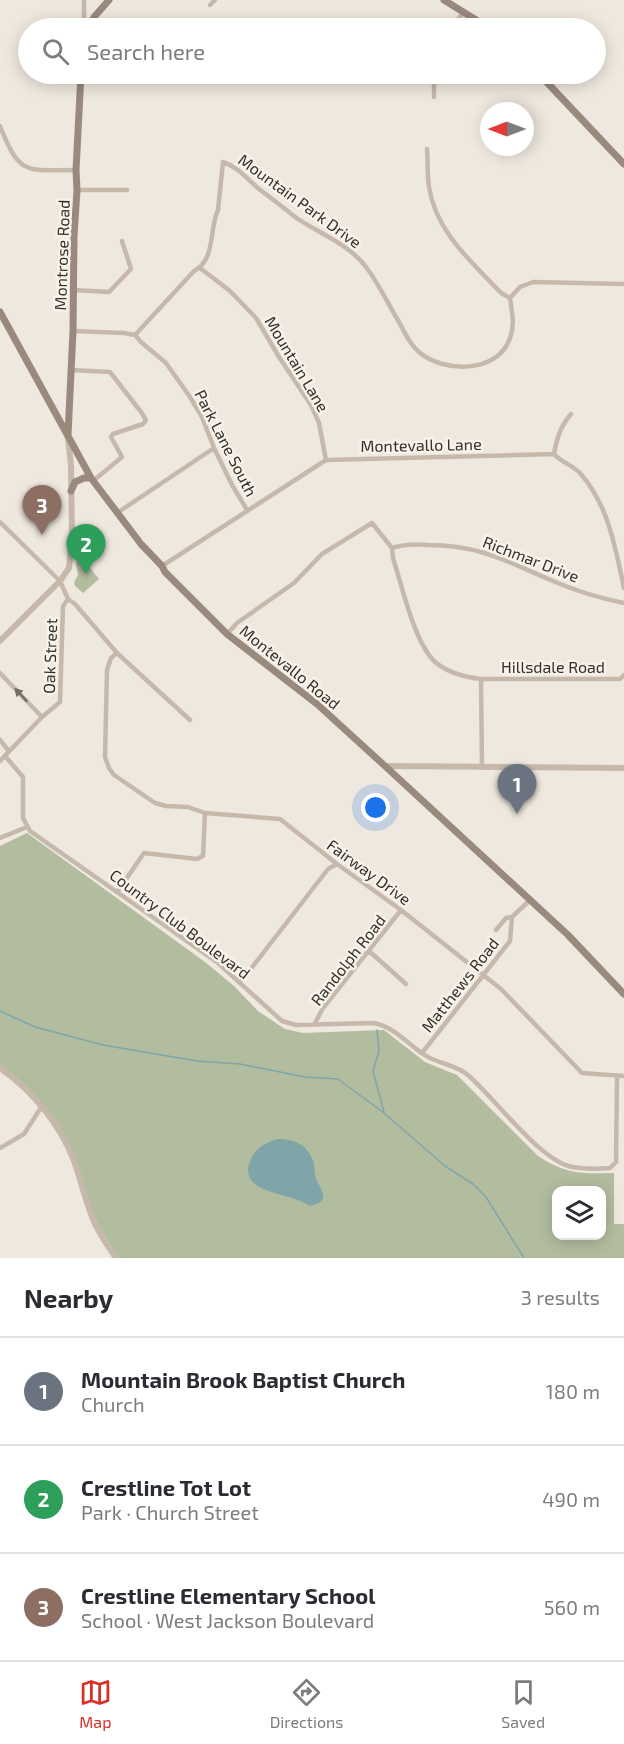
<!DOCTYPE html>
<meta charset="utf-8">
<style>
:root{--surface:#fff;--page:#f2f2f3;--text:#2b2b33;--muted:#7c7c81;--line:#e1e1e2;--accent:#d93025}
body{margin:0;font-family:"Exo 2",sans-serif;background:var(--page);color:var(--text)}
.controls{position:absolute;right:18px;bottom:18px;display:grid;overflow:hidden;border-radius:12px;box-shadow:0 3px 15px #0003}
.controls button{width:54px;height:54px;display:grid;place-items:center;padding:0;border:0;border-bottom:2px solid var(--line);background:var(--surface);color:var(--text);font:30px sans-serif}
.compass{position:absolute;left:480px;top:102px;width:54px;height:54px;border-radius:50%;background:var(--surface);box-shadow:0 3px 15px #0003;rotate:270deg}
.you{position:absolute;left:376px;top:808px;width:21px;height:21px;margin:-15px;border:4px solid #fff;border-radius:50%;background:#1a73e8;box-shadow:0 0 0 9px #1a73e833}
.badge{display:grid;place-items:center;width:39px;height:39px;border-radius:50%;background:var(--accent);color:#fff;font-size:20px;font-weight:700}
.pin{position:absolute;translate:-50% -50px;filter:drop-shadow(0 2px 3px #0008)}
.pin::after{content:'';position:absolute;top:32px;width:21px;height:18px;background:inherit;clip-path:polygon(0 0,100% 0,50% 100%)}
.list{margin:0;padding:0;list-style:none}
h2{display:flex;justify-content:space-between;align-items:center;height:78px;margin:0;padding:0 24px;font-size:26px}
h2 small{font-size:20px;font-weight:400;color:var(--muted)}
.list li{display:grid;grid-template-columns:39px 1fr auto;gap:18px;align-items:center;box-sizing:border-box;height:108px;padding:0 24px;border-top:2px solid var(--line)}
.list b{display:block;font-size:22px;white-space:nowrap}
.list p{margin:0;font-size:20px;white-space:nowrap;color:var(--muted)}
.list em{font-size:20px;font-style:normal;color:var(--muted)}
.icon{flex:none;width:33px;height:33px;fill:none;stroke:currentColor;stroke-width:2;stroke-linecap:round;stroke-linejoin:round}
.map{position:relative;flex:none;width:624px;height:1258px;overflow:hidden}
.search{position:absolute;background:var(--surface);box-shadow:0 3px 15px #0003;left:18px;right:18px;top:18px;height:66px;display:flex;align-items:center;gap:15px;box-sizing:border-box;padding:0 21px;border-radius:33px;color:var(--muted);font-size:22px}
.sheet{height:402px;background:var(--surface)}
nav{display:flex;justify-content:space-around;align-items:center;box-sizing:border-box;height:84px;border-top:2px solid var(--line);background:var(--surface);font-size:16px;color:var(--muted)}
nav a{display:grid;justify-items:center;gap:3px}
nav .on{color:var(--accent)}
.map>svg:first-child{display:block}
</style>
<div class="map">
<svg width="624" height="1258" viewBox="0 0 624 1258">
<rect width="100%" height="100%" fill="#efe8de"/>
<path fill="#b2bda0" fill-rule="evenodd" d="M 81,557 L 99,579 L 83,593 L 75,586 L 74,582 L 78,575 L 76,563 Z
M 27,833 L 205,962 L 234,986 L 258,1011 L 285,1029 L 303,1033 L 384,1030 L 425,1062 L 457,1075 L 538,1156 C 565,1174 583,1174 614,1173 L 614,1224 L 624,1224 L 624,1258 L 118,1258 L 99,1226 L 88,1201 L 69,1145 L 16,1077 L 0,1065 L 0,846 ZM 556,1190 L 602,1190 L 602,1236 L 556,1236 Z"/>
<path fill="#80a5a9" d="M 278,1139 C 295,1138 309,1146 314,1163 C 315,1168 314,1173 316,1178 C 320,1190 333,1201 310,1206 C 306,1204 302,1201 298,1200 C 278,1192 235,1190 252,1157 C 257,1147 267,1142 278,1139 Z"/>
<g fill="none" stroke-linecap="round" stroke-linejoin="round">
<path stroke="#80a5a9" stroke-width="1.5" d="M 0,1011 L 35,1027 L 103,1045 L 197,1061 L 240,1064 L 305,1077 L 338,1079 L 384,1113 L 445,1166 L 473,1184 L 486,1197 L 524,1258
M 377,1030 L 379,1051 L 373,1071 L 384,1112"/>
<path stroke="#c6b9ab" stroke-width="4.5" d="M 84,0 L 84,28
M 210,5 L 215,0
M 451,28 L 464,12
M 434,74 L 434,97
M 0,126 C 20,176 25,170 76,170
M 427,149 C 428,161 427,175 429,187 C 436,232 471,261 501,293 L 510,298
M 77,190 L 127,190
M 200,268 L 230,291 L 256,318 L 279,357 L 311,405 L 319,423 L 326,460
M 74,290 L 109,292 L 131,269 L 122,241
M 73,331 L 124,333 L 135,335
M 135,335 L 194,271 C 216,260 209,228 218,210 L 223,162 C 238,167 246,178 259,189 C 271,198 283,207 295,217 C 318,233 349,244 366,267 C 379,284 388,304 399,322 C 405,333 410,345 419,352 C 443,373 498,374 510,338 C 515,325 512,312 510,298 L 520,287 L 533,282 L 624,284
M 135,335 L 141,342 L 166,363 L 190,397 L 202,417 L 214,448 L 232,485 L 247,510
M 71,370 L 110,372 L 141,412 L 146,420 L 143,424 L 113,434 L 111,437 L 122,457 L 93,481
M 554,454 C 557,438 560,427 571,414
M 117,513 L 214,448
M 0,522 L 60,581 L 68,599 L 75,604 L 117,653 L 190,720
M 392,548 C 404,544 416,544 429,545 C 480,545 508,562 553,581 C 576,591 599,598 624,603
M 162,566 L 326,460 L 554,454 C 561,462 572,465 580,473 C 609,506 615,547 624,588
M 227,634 L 237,623 L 294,583 L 322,554 L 372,523 L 392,548 L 393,558 C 402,586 414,641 434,661 C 447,673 464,677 481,679 L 620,679 L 624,675
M 117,653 L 111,658 L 107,670 L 105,757 L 109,768 L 114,775 L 155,803 L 166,806 L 188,807 L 205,813 L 280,819 L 337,864 L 401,910 L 501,989 L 582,1073 L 624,1076
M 0,673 L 42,717
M 481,679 L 482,768
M 0,740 L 8,750
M 5,756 L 23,777 L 23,818 L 30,831 L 218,963 L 282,1021 L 296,1025 L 373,1023 C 393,1026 407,1043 423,1054 C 437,1064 456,1064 469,1076 C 496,1100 536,1155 568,1166 C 581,1169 597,1169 610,1168 L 616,1162 L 617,1077
M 0,761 L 42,717 L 60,702 L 63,606 L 68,599
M 0,838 L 27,827
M 118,891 L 144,853 L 197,859 L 203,856 L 205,813
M 496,930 L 506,918 L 512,917
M 369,951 L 406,984
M 240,983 L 328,869 L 337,864
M 314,1025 L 323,1008 L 401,910
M 422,1053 L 510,941 L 512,917 L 529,901
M 0,1148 L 24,1134 L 42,1106"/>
<path stroke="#c6b9ab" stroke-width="6" d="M 0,641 L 60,581 L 69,568 L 72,535 L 71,465 L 68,438
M 385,766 L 624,768
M 0,1068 C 32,1090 60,1124 74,1161 C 82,1183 86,1205 96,1226 C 102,1237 109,1248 116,1258"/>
<path stroke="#9a897d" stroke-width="7" d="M 444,0 L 489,28
M 88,28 L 95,16 L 109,0
M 539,74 L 624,164
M 0,312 L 91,478 L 141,544 L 162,566 L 165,572 L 227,634 L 317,704 L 385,766 L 568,935 L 624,994
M 68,435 L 73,331 L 74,236 L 77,190 L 76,170 L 81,74
M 71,491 L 75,482 L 84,478 L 91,478"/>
</g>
<defs><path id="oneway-solid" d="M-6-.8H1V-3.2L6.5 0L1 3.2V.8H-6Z" transform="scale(1.5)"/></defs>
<use fill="#766d64" href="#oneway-solid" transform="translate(21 695) rotate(-133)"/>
<g text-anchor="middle" stroke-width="5" stroke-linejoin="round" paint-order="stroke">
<g font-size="16" fill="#352e29" stroke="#f7f2ea">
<text transform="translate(300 201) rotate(36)" y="6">Mountain Park Drive</text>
<text transform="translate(62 255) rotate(-88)" y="6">Montrose Road</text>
<text transform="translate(297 364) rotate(59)" y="6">Mountain Lane</text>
<text transform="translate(226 443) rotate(63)" y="6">Park Lane South</text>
<text transform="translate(421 445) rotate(-1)" y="6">Montevallo Lane</text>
<text transform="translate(531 559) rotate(21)" y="6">Richmar Drive</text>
<text transform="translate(50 656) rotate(-88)" y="6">Oak Street</text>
<text transform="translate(290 667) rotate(39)" y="6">Montevallo Road</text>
<text x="553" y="673">Hillsdale Road</text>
<text transform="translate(369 872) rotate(36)" y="6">Fairway Drive</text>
<text transform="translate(180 924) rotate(37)" y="6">Country Club Boulevard</text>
<text transform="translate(348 960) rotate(-52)" y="6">Randolph Road</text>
<text transform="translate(460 985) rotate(-52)" y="6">Matthews Road</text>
</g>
</g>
</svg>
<div class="controls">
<button><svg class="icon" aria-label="layers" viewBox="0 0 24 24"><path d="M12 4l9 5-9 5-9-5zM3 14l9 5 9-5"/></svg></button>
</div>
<svg class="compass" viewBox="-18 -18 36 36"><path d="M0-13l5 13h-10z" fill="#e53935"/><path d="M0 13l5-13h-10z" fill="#7c7c81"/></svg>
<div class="you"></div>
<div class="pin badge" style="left:517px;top:814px;background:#6b7280">1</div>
<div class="pin badge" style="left:86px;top:574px;background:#2e9e5b">2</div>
<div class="pin badge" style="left:42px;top:535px;background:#8d6e63">3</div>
<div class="search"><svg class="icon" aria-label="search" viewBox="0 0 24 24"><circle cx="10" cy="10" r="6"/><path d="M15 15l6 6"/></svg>Search here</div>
</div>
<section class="sheet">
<h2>Nearby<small>3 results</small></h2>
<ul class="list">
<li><span class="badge" style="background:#6b7280">1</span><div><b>Mountain Brook Baptist Church</b><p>Church</p></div><em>180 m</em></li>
<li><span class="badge" style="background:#2e9e5b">2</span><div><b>Crestline Tot Lot</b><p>Park · Church Street</p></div><em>490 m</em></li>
<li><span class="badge" style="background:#8d6e63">3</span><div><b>Crestline Elementary School</b><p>School · West Jackson Boulevard</p></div><em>560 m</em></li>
</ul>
</section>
<nav>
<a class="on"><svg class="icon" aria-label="map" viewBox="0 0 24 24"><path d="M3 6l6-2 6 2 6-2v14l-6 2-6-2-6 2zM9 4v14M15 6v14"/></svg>Map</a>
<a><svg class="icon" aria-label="directions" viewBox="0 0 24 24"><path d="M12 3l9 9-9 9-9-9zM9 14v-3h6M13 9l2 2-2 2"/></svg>Directions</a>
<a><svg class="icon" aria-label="saved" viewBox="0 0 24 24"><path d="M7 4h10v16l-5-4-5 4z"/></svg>Saved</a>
</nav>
